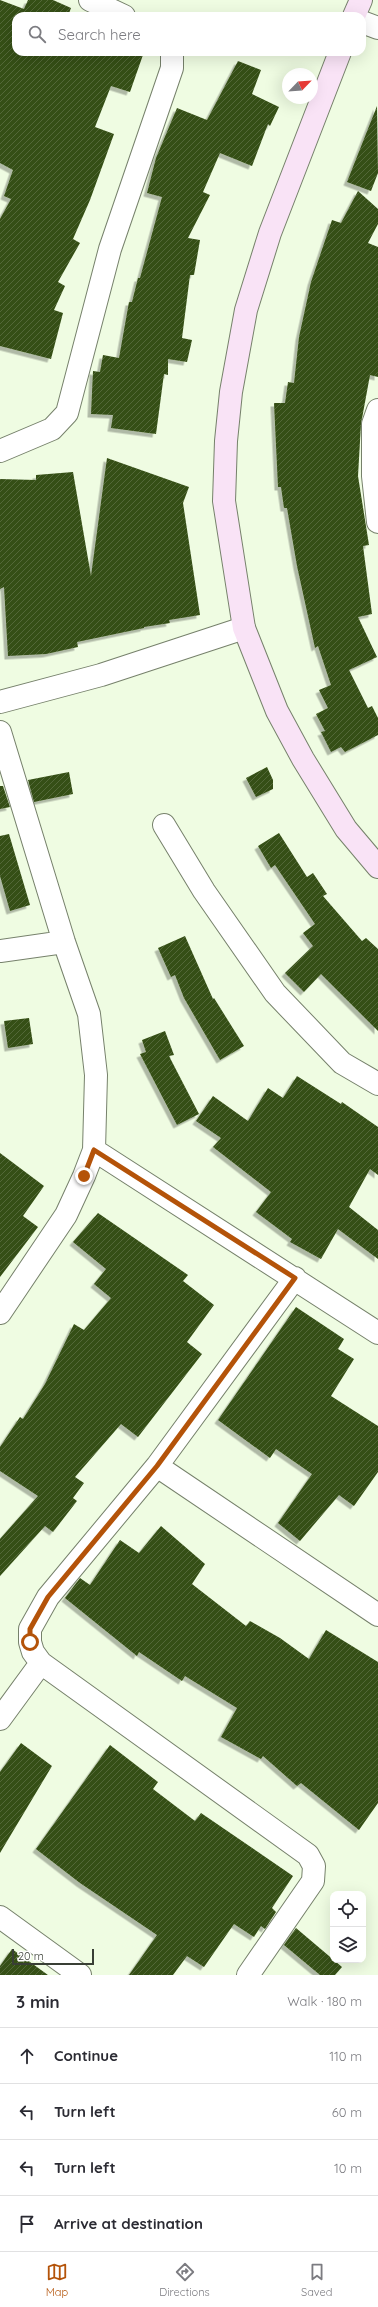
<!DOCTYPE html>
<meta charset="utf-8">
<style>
:root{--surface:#fff;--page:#f2f2f3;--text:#2b2b33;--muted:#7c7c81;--line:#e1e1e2;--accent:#b45309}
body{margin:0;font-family:Quicksand,sans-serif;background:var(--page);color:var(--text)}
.controls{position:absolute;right:12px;bottom:12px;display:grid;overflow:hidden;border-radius:8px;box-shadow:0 4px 16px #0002}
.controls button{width:36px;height:36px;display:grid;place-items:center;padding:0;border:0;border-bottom:1px solid var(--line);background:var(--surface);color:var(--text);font:20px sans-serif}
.compass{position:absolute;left:282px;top:68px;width:36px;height:36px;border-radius:50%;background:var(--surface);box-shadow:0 4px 16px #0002;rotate:65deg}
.scale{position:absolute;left:12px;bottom:10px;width:82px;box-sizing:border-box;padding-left:4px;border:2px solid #393f35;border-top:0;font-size:11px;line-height:14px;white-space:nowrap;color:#393f35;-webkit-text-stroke:3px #fff;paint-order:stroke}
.stop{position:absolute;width:12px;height:12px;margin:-9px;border:3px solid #b45309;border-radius:50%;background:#fff}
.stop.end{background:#b45309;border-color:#fff;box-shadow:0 1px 4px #0008}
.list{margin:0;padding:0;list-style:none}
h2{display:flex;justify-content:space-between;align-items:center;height:52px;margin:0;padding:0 16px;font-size:17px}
h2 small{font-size:13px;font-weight:400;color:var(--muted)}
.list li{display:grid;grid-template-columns:26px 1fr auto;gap:12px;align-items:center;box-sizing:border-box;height:56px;padding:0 16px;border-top:1px solid var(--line)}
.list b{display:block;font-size:15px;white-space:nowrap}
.list em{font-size:13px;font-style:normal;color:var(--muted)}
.icon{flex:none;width:22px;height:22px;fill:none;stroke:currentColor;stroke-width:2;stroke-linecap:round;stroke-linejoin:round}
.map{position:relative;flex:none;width:378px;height:1975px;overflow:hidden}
.search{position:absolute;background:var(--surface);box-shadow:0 4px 16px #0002;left:12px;right:12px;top:12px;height:44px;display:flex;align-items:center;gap:10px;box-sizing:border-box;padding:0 14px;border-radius:12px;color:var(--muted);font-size:15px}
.sheet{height:276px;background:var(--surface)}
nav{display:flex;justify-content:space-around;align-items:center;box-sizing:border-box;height:56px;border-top:1px solid var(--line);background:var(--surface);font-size:11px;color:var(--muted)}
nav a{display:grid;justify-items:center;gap:2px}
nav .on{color:var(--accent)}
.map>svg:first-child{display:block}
</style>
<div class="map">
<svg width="378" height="1975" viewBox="0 0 378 1975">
<defs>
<pattern id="building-hatch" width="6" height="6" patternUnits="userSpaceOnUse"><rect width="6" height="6" fill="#364f16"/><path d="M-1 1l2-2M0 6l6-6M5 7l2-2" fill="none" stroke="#526738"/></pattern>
<filter id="shadow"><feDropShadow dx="-3.5" dy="3.5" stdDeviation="0" flood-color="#0004"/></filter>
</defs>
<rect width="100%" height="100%" fill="#effce2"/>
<path fill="url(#building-hatch)" filter="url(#shadow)" d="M 0,0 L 24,9 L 28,0 L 53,0 L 71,8 L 68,16 L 16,16 L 16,52 L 144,52 L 130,92 L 111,86 L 95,127 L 114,134 L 90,200 L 73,239 L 80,243 L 58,282 L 65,286 L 54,310 L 63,313 L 51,359 L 0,346 L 0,219 L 11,199 L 4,196 L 13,170 L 0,163 Z
M 238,61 L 261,70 L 252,94 L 279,107 L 270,126 L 268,124 L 252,166 L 220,153 L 203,192 L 210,195 L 188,238 L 200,240 L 194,275 L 190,275 L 182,338 L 192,340 L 187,362 L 168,359 L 168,375 L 164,374 L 156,434 L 111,428 L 113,415 L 91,414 L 93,371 L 100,372 L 103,355 L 119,358 L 129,302 L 132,302 L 138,278 L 140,278 L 162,197 L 147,193 L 156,158 L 177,108 L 207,120 Z
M 377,106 L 378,173 L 371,191 L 347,182 Z
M 358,191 L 378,209 L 378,224 L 368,243 L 378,247 L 378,377 L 370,375 L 361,424 L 358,476 L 369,545 L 363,546 L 372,614 L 358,617 L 377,657 L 349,670 L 368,708 L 372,706 L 378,718 L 378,735 L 345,752 L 341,747 L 331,752 L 321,732 L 325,731 L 316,714 L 328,708 L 319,690 L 331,685 L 318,646 L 315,648 L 297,566 L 287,508 L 284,508 L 281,487 L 278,487 L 274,403 L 285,403 L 288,382 L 294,383 L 299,337 L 311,282 L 332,220 L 341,223 Z
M 107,458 L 189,487 L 183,503 L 200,615 L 169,620 L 170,623 L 144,627 L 144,628 L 77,642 L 78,647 L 46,654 L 8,656 L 4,587 L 0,589 L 0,479 L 36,480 L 36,475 L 73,472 L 91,576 Z
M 267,767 L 273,780 L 273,789 L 256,797 L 246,778 Z
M 69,772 L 73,794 L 34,802 L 28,780 Z
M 0,786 L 3,786 L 10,807 L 0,809 Z
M 279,833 L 307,877 L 313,873 L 327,894 L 323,896 L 362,941 L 366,938 L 378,949 L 378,1031 L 321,974 L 304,992 L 285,973 L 313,946 L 303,933 L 315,924 L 275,865 L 271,868 L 258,846 Z
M 9,834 L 30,905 L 10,911 L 0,876 L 0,836 Z
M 185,936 L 213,999 L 214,998 L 244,1046 L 220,1060 L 184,998 L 175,975 L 171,977 L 158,948 Z
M 29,1018 L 33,1044 L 8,1048 L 4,1021 Z
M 165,1031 L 174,1055 L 169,1056 L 199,1114 L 177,1125 L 140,1054 L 146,1052 L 142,1040 Z
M 297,1076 L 341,1104 L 342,1102 L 378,1127 L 378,1175 L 370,1169 L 349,1207 L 378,1230 L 378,1259 L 338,1229 L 321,1259 L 290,1242 L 292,1239 L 256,1212 L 271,1192 L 213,1147 L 221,1138 L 196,1121 L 213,1096 L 248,1121 L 268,1088 L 283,1098 Z
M 0,1153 L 44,1186 L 23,1216 L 38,1227 L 0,1277 Z
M 98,1213 L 188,1275 L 183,1281 L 214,1305 L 187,1342 L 202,1354 L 138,1437 L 121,1424 L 75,1477 L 84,1483 L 73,1498 L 77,1501 L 53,1532 L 45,1526 L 0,1576 L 0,1539 L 38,1496 L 0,1471 L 0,1447 L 20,1417 L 23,1419 L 45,1384 L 74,1324 L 84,1330 L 111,1298 L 94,1284 L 106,1269 L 73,1242 Z
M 296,1307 L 344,1339 L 338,1349 L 354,1359 L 331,1396 L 378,1426 L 378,1472 L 354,1506 L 339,1495 L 300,1541 L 278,1523 L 312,1474 L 276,1449 L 270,1458 L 218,1420 Z
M 161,1526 L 205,1564 L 192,1584 L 246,1626 L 250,1621 L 280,1638 L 309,1659 L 326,1630 L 378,1662 L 378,1803 L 359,1830 L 301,1783 L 297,1786 L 263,1756 L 261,1759 L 221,1737 L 237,1708 L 185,1676 L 182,1681 L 139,1652 L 137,1656 L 65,1598 L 80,1578 L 90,1585 L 120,1540 L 139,1553 Z
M 21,1743 L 52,1766 L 0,1853 L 0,1772 Z
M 110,1745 L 158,1782 L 153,1789 L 195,1821 L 201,1813 L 293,1876 L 272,1908 L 276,1912 L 265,1929 L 261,1926 L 254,1937 L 234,1924 L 204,1967 L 187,1956 L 173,1975 L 129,1975 L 157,1935 L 80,1883 L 36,1849 Z
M 296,1928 L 342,1967 L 335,1975 L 320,1975 L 284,1945 Z
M 12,1949 L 48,1975 L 0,1975 L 0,1966 Z"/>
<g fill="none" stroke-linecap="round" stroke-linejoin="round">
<defs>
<path id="street" d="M 90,0 L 124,16
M 362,22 L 378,28
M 378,410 L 373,424 L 373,476 L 378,522
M 0,451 L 52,429 L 67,413 L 110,249 L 172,68 L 172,52
M 0,702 L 101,675 L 244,628
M 0,732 L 64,942 L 89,1014 L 96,1075 L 94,1150 L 84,1176 L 66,1215 L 0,1313
M 164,825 L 204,891 L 275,993 L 342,1063 L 378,1084
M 0,951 L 64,942
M 94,1150 L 378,1333
M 157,1466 L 378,1615
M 0,1719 L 41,1663
M 0,1917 L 80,1975
M 248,1975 L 313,1881 L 314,1866 L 308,1855 L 41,1663 L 33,1652 L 30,1642 L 30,1629 L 48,1597 L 157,1466 L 295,1278"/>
<path id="secondary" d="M 354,16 L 361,0
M 340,52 L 270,233 L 246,310 L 231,392 L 226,441 L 224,501 L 244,628 L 277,711 L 303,759 L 346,829 L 378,867"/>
</defs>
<use href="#street" stroke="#76816b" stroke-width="24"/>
<use href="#secondary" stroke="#76816b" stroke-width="24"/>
<use href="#street" stroke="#fff" stroke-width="22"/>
<use href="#secondary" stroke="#f9e3f6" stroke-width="22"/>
</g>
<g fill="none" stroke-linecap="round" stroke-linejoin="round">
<path stroke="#b45309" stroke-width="5" d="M 30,1642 L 30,1629 L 48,1597 L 157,1466 L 295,1278 L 94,1150 L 84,1176"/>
</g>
</svg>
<div class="controls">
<button><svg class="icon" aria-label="locate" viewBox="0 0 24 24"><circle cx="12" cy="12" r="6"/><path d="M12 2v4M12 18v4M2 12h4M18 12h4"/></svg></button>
<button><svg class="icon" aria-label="layers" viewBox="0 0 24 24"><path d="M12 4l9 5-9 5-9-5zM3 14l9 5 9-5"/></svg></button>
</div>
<svg class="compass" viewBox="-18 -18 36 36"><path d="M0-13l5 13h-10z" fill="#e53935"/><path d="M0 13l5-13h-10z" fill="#7c7c81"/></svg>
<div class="scale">20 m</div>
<div class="stop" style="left:30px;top:1642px"></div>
<div class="stop end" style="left:84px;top:1176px"></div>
<div class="search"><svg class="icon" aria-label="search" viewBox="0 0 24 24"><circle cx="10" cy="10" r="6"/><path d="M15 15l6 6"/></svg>Search here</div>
</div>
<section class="sheet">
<h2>3 min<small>Walk · 180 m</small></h2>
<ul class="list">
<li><svg class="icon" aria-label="ahead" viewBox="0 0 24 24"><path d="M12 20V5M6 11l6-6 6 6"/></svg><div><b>Continue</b></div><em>110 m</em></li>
<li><svg class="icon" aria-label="left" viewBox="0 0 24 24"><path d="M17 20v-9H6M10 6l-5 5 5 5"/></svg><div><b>Turn left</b></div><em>60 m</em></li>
<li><svg class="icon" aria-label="left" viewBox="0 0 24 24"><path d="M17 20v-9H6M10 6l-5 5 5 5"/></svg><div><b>Turn left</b></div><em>10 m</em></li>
<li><svg class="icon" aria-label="arrive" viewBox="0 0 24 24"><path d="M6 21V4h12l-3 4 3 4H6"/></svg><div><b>Arrive at destination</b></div></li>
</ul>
</section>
<nav>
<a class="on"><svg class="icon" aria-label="map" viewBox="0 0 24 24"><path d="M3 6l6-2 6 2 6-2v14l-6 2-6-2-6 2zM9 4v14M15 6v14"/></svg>Map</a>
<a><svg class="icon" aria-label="directions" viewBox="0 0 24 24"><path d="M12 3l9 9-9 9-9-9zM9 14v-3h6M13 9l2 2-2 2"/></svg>Directions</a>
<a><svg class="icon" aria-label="saved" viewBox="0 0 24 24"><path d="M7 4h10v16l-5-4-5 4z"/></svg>Saved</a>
</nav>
